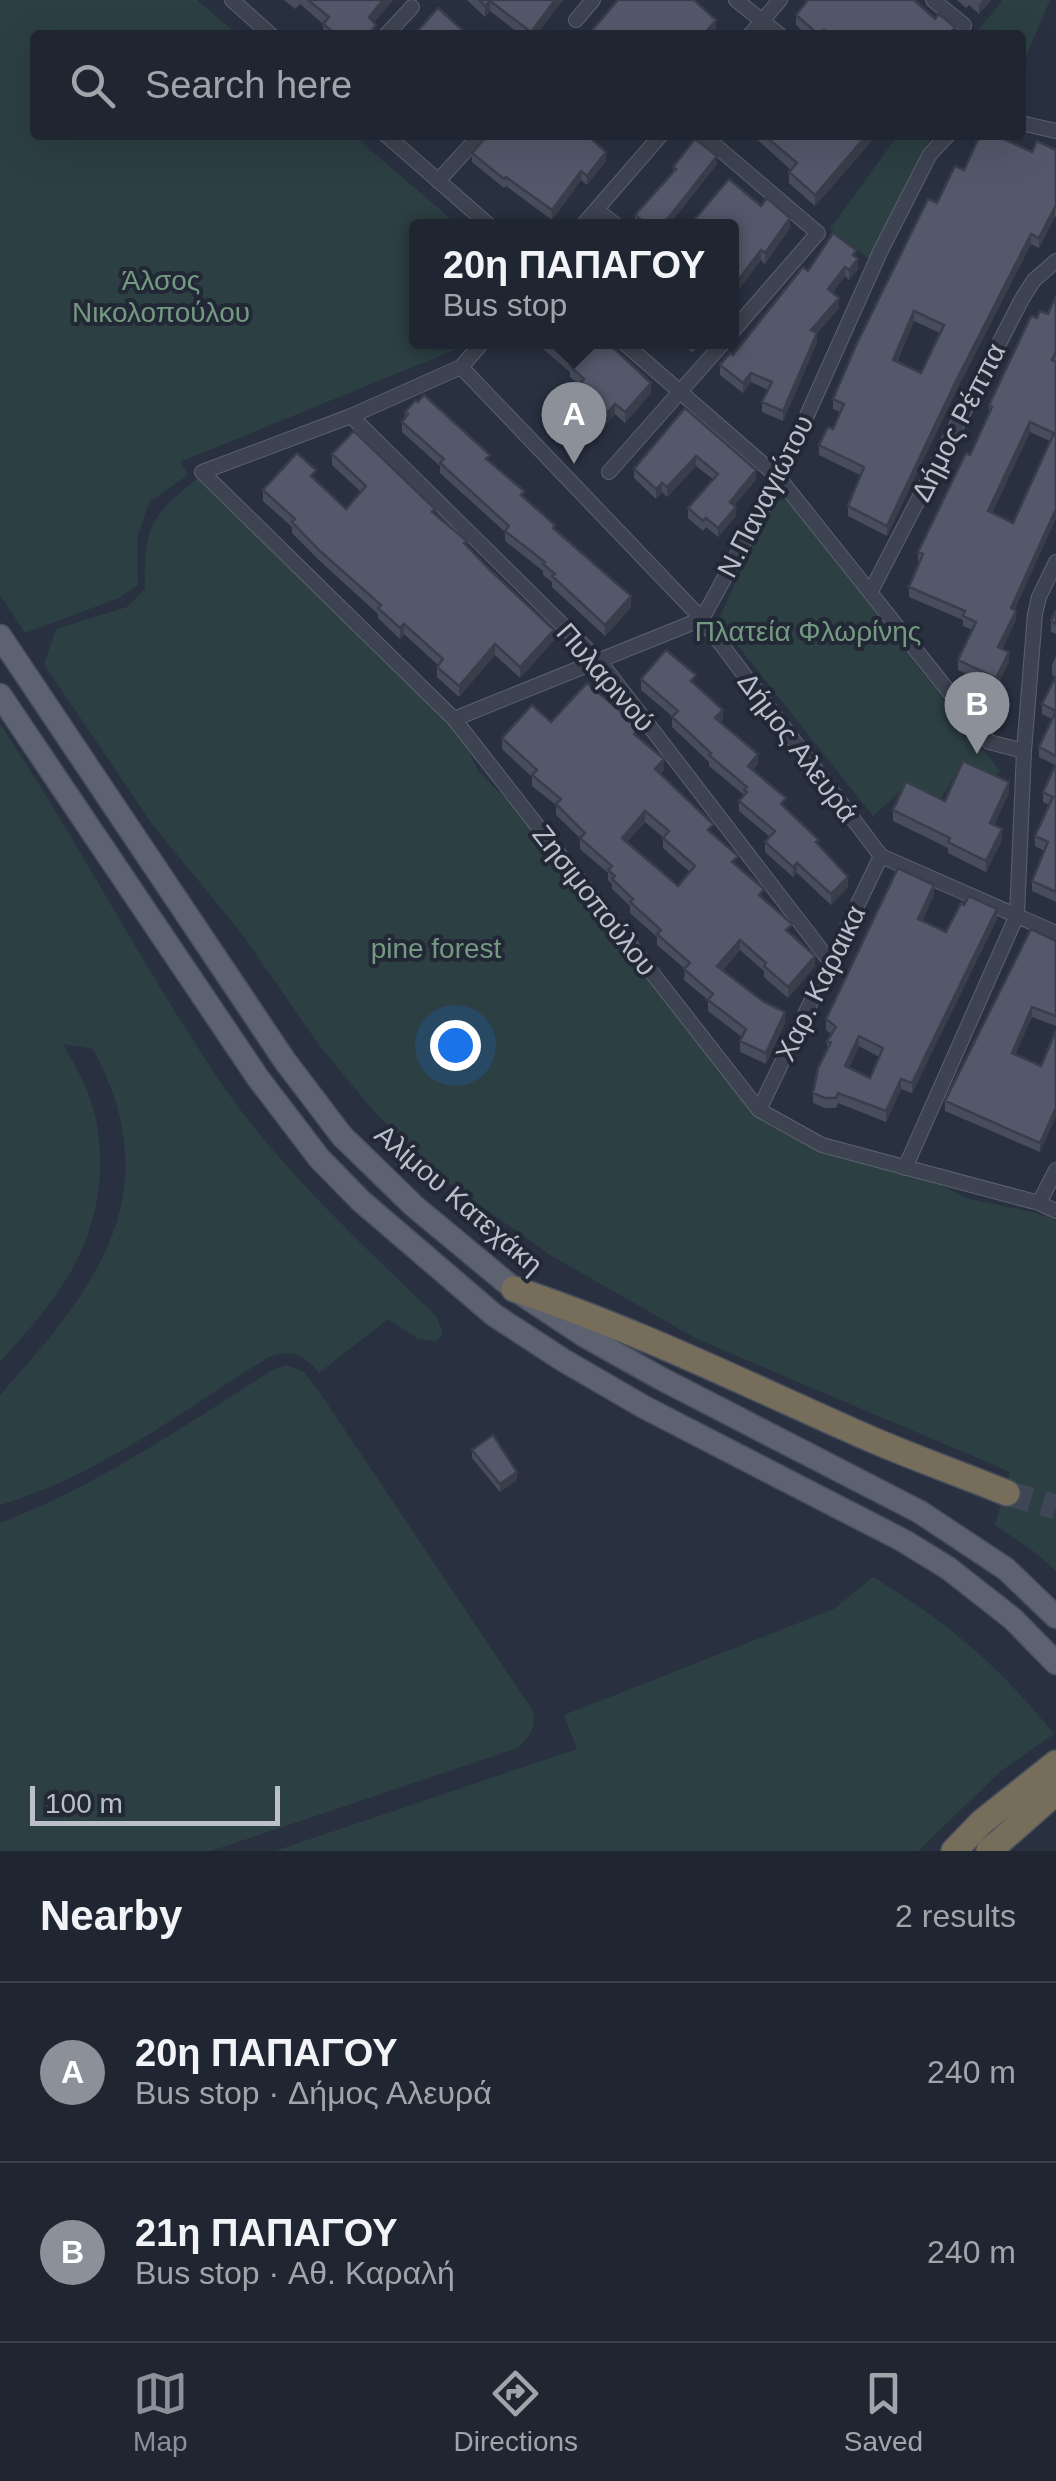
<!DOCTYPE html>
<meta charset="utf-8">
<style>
:root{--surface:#1f2531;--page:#2c313d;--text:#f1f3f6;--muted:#a1a5ab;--line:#3c424d;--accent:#8c9099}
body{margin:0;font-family:Arial,sans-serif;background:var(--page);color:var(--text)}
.scale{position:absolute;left:30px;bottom:25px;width:250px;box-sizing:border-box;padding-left:10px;border:5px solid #babfcb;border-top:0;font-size:28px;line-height:35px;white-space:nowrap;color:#babfcb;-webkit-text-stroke:8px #222836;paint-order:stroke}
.you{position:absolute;left:455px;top:1045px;width:35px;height:35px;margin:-25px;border:8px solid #fff;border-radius:50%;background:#1a73e8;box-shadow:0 0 0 15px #1a73e833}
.badge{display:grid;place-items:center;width:65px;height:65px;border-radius:50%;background:var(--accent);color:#fff;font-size:32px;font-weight:700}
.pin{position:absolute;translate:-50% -82px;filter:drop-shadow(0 2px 5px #0008)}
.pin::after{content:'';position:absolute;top:52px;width:35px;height:30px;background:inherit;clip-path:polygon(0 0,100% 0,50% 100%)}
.popup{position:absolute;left:409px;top:219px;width:330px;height:130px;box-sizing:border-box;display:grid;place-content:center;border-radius:10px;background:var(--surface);filter:drop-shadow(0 2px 8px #0005);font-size:32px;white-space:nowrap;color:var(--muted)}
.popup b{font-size:38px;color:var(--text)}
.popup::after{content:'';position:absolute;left:50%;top:100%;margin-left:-20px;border:20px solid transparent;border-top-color:var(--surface)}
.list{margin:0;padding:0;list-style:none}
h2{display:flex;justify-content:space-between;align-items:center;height:130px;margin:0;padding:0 40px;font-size:42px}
h2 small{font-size:32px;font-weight:400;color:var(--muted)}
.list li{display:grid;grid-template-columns:65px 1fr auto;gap:30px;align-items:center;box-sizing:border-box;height:180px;padding:0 40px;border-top:2px solid var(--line)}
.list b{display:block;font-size:38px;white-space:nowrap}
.list p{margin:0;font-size:32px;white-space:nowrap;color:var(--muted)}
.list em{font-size:32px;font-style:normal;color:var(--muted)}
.icon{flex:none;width:55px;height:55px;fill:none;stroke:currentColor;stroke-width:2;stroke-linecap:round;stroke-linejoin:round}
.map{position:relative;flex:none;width:1056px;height:1851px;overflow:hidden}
.search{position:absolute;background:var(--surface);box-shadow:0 10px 40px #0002;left:30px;right:30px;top:30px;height:110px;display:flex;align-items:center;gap:25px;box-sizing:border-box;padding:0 35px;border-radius:10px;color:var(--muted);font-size:38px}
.sheet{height:490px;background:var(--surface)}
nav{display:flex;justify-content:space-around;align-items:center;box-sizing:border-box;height:140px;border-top:2px solid var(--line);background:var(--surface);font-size:28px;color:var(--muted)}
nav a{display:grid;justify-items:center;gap:5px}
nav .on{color:var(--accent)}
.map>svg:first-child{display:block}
</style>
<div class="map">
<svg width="1056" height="1851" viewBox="0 0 1056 1851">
<rect width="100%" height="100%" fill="#293141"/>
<path fill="#2c3f43" d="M 0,0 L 197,0 L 238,35 L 35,35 L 35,135 L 353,135 L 459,226 L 416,226 L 416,342 L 463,342 L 457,349 L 180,462 L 188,475 L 149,502 L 137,538 L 138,585 L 119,598 L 25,633 L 0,595 Z
M 1003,0 L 1050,0 L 1021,68 L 1021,35 L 974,35 Z
M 898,135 L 935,135 L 924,147 L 869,259 L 830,229 Z
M 203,474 L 455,721 L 478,771 L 552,845 L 596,921 L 678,1007 L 740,1086 L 821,1144 L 903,1167 L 969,1199 L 1033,1212 L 1056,1220 L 1056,1571 L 1036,1553 L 995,1525 L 1010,1472 L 697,1339 L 550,1255 L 439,1176 L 371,1108 L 319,1045 L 242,934 L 152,824 L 44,664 L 56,629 L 127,607 L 145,589 C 144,520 152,516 203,474 Z
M 777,499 L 787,500 L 1000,771 L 992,779 L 960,767 L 939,802 L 906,786 L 873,816 L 718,621 L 770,507 Z
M 0,724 C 75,836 137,956 211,1068 C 272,1162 356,1238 436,1316 L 443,1334 L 436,1341 L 417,1338 L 388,1319 L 319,1373 C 304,1354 291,1349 269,1357 C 183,1410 98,1477 0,1505 L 0,1395 C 96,1288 171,1194 93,1049 L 63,1044 C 71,1059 81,1075 88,1092 C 97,1116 101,1142 100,1168 C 97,1253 54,1302 0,1362 Z
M 286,1365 L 304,1372 L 316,1387 L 533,1711 C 536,1728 530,1736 518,1748 L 211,1851 L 0,1851 L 0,1523 C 99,1485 185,1425 274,1369 Z
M 873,1577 C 951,1625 997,1664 1054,1734 L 1001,1771 L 918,1851 L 275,1851 L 577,1749 L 564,1715 L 834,1609 Z"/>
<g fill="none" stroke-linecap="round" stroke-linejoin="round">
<path stroke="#3f4656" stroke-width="25" stroke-dasharray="25 12" stroke-linecap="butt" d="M 1007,1493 L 1056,1507"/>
<defs>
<path id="minor" d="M 232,0 L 271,35
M 736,0 L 780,35
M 933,0 L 964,25
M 576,20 L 593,0
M 386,35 L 412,7
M 750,35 L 780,0
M 1021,123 L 1056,131
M 386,135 L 490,226
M 703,135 L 818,233 L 732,332
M 438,181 L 480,135
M 597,210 L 617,226
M 582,226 L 661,135
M 483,342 L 461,367 L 351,416 L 202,472 L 454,719 L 759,1110 L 822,1145 L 1039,1203 L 1056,1211
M 623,342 L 779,478 L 989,742 L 1024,751
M 461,367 L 702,619 L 881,856 L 1056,933
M 351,416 L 601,663 L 832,964
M 609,472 L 724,342
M 871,591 L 1022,299 L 1034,280 L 1056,261
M 454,719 L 702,619 L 779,478 L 881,250 L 930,154 L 948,135
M 759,1110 L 881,856
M 905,1168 L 1017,915 L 1024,751 L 1035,614 L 1039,597 L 1056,562
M 1039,1203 L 1056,1170"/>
<path id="primary" d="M 0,636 L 285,1061 L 342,1136 L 414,1206 L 514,1289 L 585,1336 L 660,1378 L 920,1512 L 1006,1569 L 1056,1617
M 0,695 L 258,1078 L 319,1158 L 361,1201 L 494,1315 L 563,1360 L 644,1407 L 904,1541 L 948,1568 L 1013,1619 L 1056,1663"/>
<path id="motorway" d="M 514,1289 C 638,1330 754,1388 873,1440 C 917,1459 963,1475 1007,1493
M 954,1851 L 982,1822 L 1056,1763
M 989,1851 L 1056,1792"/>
</defs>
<use href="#minor" stroke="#5b616e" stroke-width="16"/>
<use href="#primary" stroke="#474c5a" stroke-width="25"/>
<use href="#motorway" stroke="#484e5b" stroke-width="28"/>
<use href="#minor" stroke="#3d4351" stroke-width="14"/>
<use href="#primary" stroke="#5c6270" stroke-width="22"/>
<use href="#motorway" stroke="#766e5b" stroke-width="25"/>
</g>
<path fill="#474d5c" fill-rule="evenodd" d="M 284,0 L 393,0 L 373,23 L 376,35 L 324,35 L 323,24 L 300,4 L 295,9 Z
M 467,0 L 563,0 L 536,35 L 521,35 L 490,11 L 485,17 Z
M 957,0 L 991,0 L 979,14 L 969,5 L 966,8 Z
M 796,15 L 955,35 L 807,35 L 796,25 Z
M 752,135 L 877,135 L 815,206 L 789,183 L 789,172 L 791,170 Z
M 1056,150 L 1056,217 L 1055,216 L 1039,248 L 1031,244 L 957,389 L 887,536 L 848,516 L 848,506 L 860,475 L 819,455 L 819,445 L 833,429 L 840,412 L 833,409 L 833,399 L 937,203 L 964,170 L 1032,152 ZM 914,321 L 940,333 L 921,373 L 897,362 Z
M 472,153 L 606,161 L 587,185 L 581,180 L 552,220 L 506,186 L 504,188 L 472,162 Z
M 717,164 L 668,226 L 639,226 L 635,223 L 635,215 L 673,171 L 673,167 Z
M 761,206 L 790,228 L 765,264 L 761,260 L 739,289 L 735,287 L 732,292 L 732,226 Z
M 856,258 L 858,269 L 849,280 L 845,276 L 832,293 L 839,308 L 817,333 L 817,342 L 783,421 L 762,412 L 762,402 L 768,390 L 751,382 L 743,393 L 720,375 L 720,365 L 733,355 L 808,271 Z
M 1056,296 L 1056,518 L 1014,610 L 1016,620 L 1002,649 L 1009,661 L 996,688 L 958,670 L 958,660 L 972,630 L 963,626 L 963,620 L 909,597 L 909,587 L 920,562 L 918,561 L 918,552 L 970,455 L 989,414 L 989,405 L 1037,318 L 1048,314 ZM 1030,432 L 1050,441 L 1013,523 L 992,513 Z
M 535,342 L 607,342 L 651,393 L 625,423 L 615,414 L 589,444 L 577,434 L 574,437 L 556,421 L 556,411 L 579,385 L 570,377 L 570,372 Z
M 679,342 L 702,342 L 693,353 Z
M 685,408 L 756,480 L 734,505 L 736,516 L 718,537 L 706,527 L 703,531 L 688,518 L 688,508 L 713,479 L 696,466 L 667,497 L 662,492 L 656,499 L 634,478 L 634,469 Z
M 405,412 L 490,462 L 631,607 L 605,636 L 552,587 L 552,582 L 543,575 L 543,571 L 505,541 L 505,532 L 440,473 L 440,466 L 402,432 L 402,422 L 405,418 Z
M 332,454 L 435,514 L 467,545 L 554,640 L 520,678 L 495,655 L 459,697 L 437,677 L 437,667 L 438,665 L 404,634 L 400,639 L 378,618 L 378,614 L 320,561 L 292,533 L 292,527 L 263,501 L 263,490 L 316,481 L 346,509 L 361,492 L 332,465 Z
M 1056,610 L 1056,634 L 1051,632 L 1051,621 Z
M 1056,656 L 1056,902 L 1032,891 L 1032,881 L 1045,851 L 1035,846 L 1035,836 L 1049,805 L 1043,802 L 1043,792 L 1055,765 L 1039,757 L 1039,747 L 1052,719 L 1042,714 L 1042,704 L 1055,677 L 1052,675 L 1052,665 Z
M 641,679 L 696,685 L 723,720 L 720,722 L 758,764 L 753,770 L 819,846 L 848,887 L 831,905 L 797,873 L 793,877 L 765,852 L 765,842 L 770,837 L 739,811 L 739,801 L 744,795 L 709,766 L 709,762 L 672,727 L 672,716 L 641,690 Z
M 502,738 L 640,738 L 664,770 L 660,774 L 713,834 L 815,966 L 788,998 L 764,977 L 764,971 L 740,950 L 723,970 L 785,1023 L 766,1064 L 740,1052 L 740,1041 L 742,1037 L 708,1011 L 708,1000 L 684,980 L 685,969 L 657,945 L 657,937 L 630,913 L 630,906 L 612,889 L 612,884 L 608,880 L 608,873 L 580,849 L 580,838 L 556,815 L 556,805 L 532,786 L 532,777 L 502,749 ZM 645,822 L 663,837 L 663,848 L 690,872 L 678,886 L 627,842 Z
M 1009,793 L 994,825 L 1002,840 L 986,872 L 948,853 L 948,848 L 893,821 L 893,810 L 945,801 Z
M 934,895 L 922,921 L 946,932 L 997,919 L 912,1093 L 901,1089 L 886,1122 L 838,1103 L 836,1108 L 825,1108 L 813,1103 L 813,1093 L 827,1050 L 827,1041 L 831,1034 L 826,1030 L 826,1019 ZM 859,1046 L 879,1057 L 870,1078 L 849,1068 Z
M 1056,941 L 1056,1026 L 1032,1017 L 1015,1054 L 1041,1066 L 1040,1152 L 945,1111 L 945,1101 Z
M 472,1450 L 517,1480 L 500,1492 L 472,1458 Z"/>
<path fill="#3a3e4b" d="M 383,0 L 393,0 L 369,29 L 369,17 Z
M 555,0 L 563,0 L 536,35 L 531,35 L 531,32 Z
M 983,0 L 991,0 L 979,14 L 979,5 Z
M 490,1 L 490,11 L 485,17 L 485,6 Z
M 716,20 L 716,31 L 713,35 L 703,35 Z
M 867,135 L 877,135 L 815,206 L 815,195 Z
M 606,152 L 606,161 L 587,185 L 587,176 Z
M 717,156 L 717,164 L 668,226 L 662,226 Z
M 581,171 L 581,180 L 552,220 L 552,210 Z
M 1055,207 L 1055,216 L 1039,248 L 1039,238 Z
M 790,218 L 790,228 L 765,264 L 765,253 Z
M 1031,234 L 1031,244 L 957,389 L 887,536 L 887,526 L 957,379 Z
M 761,250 L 761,260 L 739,289 L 739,279 Z
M 858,259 L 858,269 L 849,280 L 849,270 Z
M 845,267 L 845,276 L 828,299 L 828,289 Z
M 735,276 L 735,287 L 732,292 L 732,281 Z
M 839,298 L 839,308 L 817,333 L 817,342 L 783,421 L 783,411 L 811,330 Z
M 914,311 L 914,321 L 893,370 L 893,360 Z
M 693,342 L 702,342 L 693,353 Z
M 751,373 L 751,382 L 743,393 L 743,383 Z
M 651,383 L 651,393 L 625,423 L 625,412 Z
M 615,404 L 615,414 L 589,444 L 589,434 Z
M 1030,422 L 1030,432 L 988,521 L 988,511 Z
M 696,456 L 696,466 L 667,497 L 667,487 Z
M 756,470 L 756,480 L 730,511 L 730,502 Z
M 662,483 L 662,492 L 656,499 L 656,489 Z
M 736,507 L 736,516 L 718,537 L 718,528 Z
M 1056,509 L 1056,518 L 1011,618 L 1011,608 Z
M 631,596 L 631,607 L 605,636 L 605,625 Z
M 1016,611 L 1016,620 L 998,657 L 998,647 Z
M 404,624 L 404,634 L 400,639 L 400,628 Z
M 554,630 L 554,640 L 520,678 L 520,667 Z
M 495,644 L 495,655 L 459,697 L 459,686 Z
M 1009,652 L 1009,661 L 996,688 L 996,678 Z
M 723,710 L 723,720 L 715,728 L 715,718 Z
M 758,754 L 758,764 L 748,776 L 748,766 Z
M 664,759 L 664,770 L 655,779 L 655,769 Z
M 1009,782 L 1009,793 L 990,834 L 990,823 Z
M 645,811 L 645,822 L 622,848 L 622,838 Z
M 1002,829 L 1002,840 L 986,872 L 986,861 Z
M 797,863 L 797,873 L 793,877 L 793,867 Z
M 848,877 L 848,887 L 831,905 L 831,894 Z
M 934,885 L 934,895 L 918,929 L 918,919 Z
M 997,909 L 997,919 L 912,1093 L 912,1083 Z
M 740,940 L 740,950 L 717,977 L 717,966 Z
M 815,956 L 815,966 L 788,998 L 788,987 Z
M 1032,1007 L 1032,1017 L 1012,1062 L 1012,1053 Z
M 785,1012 L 785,1023 L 766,1064 L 766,1053 Z
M 859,1036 L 859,1046 L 845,1077 L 845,1066 Z
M 901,1079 L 901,1089 L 886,1122 L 886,1111 Z
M 1056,1108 L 1056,1117 L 1040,1152 L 1040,1143 Z
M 517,1472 L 517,1480 L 500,1492 L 500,1484 Z"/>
<path fill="#53596b" stroke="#3a3e4b" stroke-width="2.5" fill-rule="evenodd" d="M 308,0 L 383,0 L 369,17 L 376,25 L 368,35 L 344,35 L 341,32 L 337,35 L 323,24 L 329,17 Z
M 479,0 L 555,0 L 531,32 L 490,1 L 485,6 Z
M 618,0 L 694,0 L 716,20 L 703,35 L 588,35 Z
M 808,0 L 914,0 L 935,19 L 939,14 L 955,27 L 949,35 L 831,35 L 824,30 L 819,35 L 796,15 Z
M 438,8 L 468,35 L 414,35 Z
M 488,135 L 587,135 L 606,152 L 587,176 L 581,171 L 552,210 L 506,177 L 504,179 L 472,153 Z
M 764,135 L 867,135 L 815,195 L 789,172 L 797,163 Z
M 980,135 L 995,135 L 1032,152 L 1037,141 L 1056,150 L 1056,207 L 1055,207 L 1039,238 L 1031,234 L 957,379 L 887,526 L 848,506 L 864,467 L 819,445 L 828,427 L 833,429 L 844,404 L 833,399 L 857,343 L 928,199 L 937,203 L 955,166 L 964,170 ZM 914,311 L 944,325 L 921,373 L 893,360 Z
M 695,139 L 717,156 L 662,226 L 649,226 L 635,215 L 676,169 L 673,167 Z
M 729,179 L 761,206 L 767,198 L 790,218 L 765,253 L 761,250 L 739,279 L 735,276 L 732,281 L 732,226 L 689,226 Z
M 833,233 L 856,250 L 853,255 L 858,259 L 849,270 L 845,267 L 828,289 L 839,298 L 811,330 L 817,333 L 783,411 L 762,402 L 772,382 L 751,373 L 743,383 L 720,365 L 730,353 L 733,355 L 803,267 L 808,271 Z
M 1056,296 L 1056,352 L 1052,360 L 1056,362 L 1056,509 L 1011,608 L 1016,611 L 998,647 L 1009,652 L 996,678 L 958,660 L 976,622 L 963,616 L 965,611 L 909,587 L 923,554 L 918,552 L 966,453 L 970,455 L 992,407 L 989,405 L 1031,316 L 1037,318 L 1040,311 L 1048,314 ZM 1030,422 L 1054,433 L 1013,523 L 988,511 Z
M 547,342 L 607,342 L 651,383 L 625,412 L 615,404 L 589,434 L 577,424 L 574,427 L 556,411 L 584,379 L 570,366 L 572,364 Z
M 424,395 L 490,455 L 486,459 L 524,491 L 521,495 L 555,525 L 553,528 L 631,596 L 605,625 L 552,576 L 555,574 L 543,564 L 545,562 L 505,531 L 509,526 L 440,463 L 444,459 L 402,422 L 408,414 L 405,412 L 416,400 L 418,402 Z
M 685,408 L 756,470 L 730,502 L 736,507 L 718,528 L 706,518 L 703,521 L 688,508 L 718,474 L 696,456 L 667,487 L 662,483 L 656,489 L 634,469 Z
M 354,431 L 435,509 L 432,512 L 467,541 L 464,543 L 491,571 L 554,630 L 520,667 L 495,644 L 459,686 L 437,667 L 443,659 L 404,624 L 400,628 L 378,608 L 381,605 L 320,551 L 292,522 L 295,519 L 263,490 L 297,453 L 316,470 L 311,476 L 346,509 L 366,486 L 332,454 Z
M 1056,610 L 1056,624 L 1051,621 Z
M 666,650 L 696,675 L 691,681 L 723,710 L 715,718 L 758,754 L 748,766 L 786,798 L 781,804 L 819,840 L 816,842 L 848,877 L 831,894 L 797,863 L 793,867 L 765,842 L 775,831 L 739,801 L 747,792 L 744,790 L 747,787 L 709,755 L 711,753 L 672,717 L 678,711 L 641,679 Z
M 1056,676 L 1056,711 L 1042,704 Z
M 587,683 L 640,728 L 634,734 L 664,759 L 655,769 L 713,824 L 708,830 L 738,856 L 732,862 L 764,889 L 759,895 L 792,924 L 786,930 L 815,956 L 788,987 L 764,966 L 766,963 L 740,940 L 717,966 L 764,1002 L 785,1012 L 766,1053 L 740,1041 L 746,1029 L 708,1000 L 713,994 L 684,969 L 690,963 L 657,934 L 661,930 L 630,902 L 633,899 L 612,879 L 615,876 L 608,870 L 612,866 L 580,838 L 585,833 L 556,804 L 561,799 L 532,775 L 537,770 L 502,738 L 532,705 L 551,722 ZM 645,811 L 669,831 L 663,838 L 695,866 L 678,886 L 622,838 Z
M 1056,711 L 1056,756 L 1039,747 Z
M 963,761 L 1009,782 L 990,823 L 1002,829 L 986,861 L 948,842 L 950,838 L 893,810 L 906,782 L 945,801 Z
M 1056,764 L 1056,892 L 1032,881 L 1048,842 L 1035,836 L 1053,797 L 1043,792 Z
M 898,868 L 934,885 L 918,919 L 946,932 L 961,903 L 964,905 L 969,896 L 997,909 L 912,1083 L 901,1079 L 886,1111 L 838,1093 L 836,1098 L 825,1098 L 813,1093 L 818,1068 L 831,1042 L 827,1041 L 836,1027 L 826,1019 ZM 859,1036 L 883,1048 L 870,1078 L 845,1066 Z
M 1031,929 L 1056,941 L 1056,1016 L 1032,1007 L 1012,1053 L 1041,1066 L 1056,1030 L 1056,1108 L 1040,1143 L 945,1101 Z
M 493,1435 L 517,1472 L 500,1484 L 472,1450 Z"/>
<g text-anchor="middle" stroke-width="8" stroke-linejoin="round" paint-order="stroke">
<g font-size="28" fill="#749981" stroke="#222836">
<text x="161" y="290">Άλσος<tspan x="161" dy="32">Νικολοπούλου</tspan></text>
<text x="808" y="641">Πλατεία Φλωρίνης</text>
<text x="436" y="958">pine forest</text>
</g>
<g font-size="28" fill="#babfcb" stroke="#222836">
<text transform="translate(958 422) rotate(-63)" y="10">Δήμος Ρέππα</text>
<text transform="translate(765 496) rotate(-63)" y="10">Ν.Παναγιώτου</text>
<text transform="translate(606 677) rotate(49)" y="10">Πυλαρινού</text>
<text transform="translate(798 747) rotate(53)" y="10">Δήμος Αλευρά</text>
<text transform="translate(595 900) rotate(52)" y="10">Ζησιμοπούλου</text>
<text transform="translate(820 983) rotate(-64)" y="10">Χαρ. Καραικα</text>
<text transform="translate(459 1199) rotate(41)" y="10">Αλίμου Κατεχάκη</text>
</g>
</g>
</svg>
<div class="scale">100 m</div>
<div class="you"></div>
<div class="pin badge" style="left:574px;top:464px">A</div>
<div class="popup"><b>20η ΠΑΠΑΓΟΥ</b>Bus stop</div>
<div class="pin badge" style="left:977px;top:754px">B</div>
<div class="search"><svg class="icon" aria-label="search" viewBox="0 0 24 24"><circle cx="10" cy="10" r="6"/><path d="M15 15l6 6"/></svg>Search here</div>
</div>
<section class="sheet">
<h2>Nearby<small>2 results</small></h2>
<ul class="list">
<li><span class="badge">A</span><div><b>20η ΠΑΠΑΓΟΥ</b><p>Bus stop · Δήμος Αλευρά</p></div><em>240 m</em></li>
<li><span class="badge">B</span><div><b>21η ΠΑΠΑΓΟΥ</b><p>Bus stop · Αθ. Καραλή</p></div><em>240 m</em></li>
</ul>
</section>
<nav>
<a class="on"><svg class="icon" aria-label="map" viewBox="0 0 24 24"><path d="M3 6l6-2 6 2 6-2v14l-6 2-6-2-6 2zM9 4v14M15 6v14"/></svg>Map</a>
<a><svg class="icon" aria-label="directions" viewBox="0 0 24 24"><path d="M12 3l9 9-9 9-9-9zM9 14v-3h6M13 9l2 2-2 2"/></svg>Directions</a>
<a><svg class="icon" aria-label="saved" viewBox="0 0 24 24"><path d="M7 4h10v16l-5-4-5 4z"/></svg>Saved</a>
</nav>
